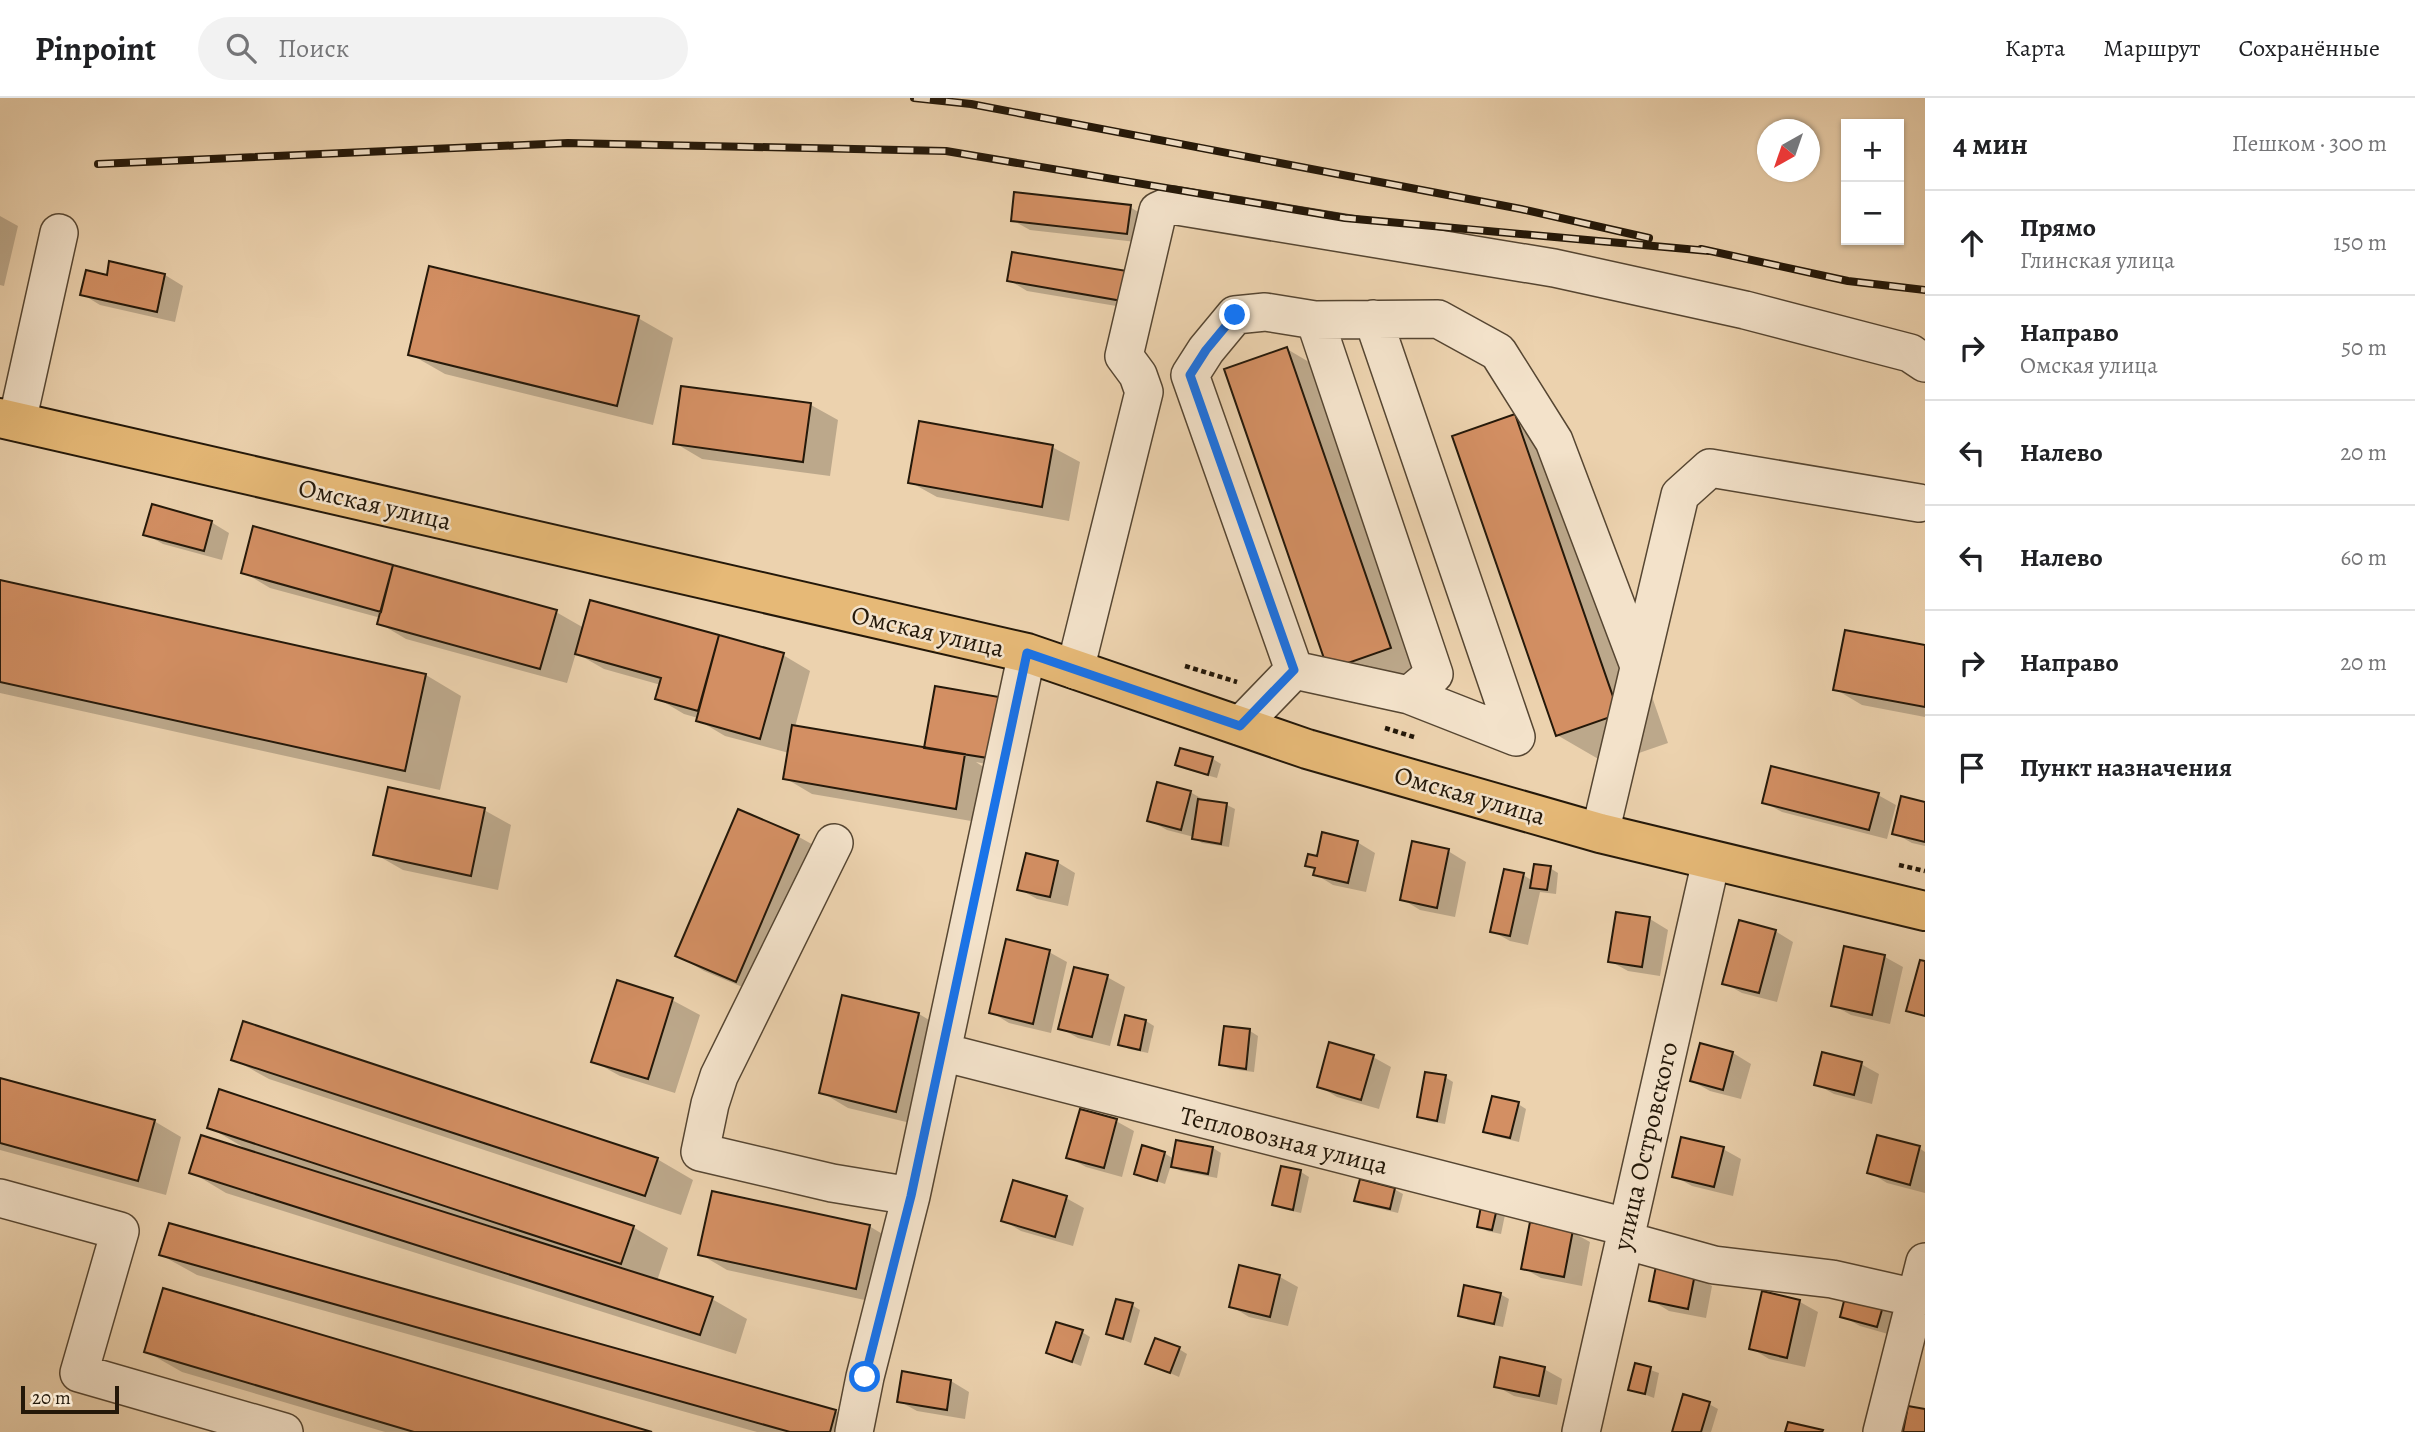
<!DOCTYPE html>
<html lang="ru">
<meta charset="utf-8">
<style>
:root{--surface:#fff;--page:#f2f2f2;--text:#202124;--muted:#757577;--line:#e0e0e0}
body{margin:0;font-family:Alegreya,serif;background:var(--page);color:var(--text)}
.controls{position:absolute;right:21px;top:21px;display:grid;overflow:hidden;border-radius:0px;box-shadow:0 2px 5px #0004}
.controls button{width:63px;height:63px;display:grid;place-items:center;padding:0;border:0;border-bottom:2px solid var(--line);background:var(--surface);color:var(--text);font:35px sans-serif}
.compass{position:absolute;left:1757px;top:21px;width:63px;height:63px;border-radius:50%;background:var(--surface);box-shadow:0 2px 5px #0004;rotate:220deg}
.scale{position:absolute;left:21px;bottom:18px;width:98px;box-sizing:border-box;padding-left:7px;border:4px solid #241809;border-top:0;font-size:19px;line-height:24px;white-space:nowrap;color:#241809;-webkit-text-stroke:5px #f3e2ca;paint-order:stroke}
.stop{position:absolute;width:21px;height:21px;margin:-16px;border:5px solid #1a73e8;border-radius:50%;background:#fff}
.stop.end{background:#1a73e8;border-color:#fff;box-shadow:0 2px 7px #0008}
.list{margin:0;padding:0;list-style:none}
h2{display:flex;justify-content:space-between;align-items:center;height:91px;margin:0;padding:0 28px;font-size:30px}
h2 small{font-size:23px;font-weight:400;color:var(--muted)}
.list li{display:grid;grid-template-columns:46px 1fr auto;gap:21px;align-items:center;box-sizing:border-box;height:105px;padding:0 28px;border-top:2px solid var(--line)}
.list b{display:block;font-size:26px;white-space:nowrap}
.list p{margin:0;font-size:23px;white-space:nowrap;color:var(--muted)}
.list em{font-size:23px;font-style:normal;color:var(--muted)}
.icon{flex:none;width:38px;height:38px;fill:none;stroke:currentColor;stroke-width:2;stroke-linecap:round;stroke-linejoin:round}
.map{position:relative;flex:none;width:1925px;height:1334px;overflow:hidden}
header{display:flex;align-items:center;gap:42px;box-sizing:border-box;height:98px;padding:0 35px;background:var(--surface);border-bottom:2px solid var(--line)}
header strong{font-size:33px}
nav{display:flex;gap:38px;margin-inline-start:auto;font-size:24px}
.search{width:490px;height:63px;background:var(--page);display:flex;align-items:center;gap:18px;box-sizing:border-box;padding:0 24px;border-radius:38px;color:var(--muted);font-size:26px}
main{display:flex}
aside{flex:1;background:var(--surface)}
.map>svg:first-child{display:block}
</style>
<header>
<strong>Pinpoint</strong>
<div class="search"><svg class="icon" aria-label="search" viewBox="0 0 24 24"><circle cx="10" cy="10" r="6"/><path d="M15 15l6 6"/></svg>Поиск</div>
<nav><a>Карта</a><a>Маршрут</a><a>Сохранённые</a></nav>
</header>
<main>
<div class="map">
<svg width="1925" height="1334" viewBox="0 0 1925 1334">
<rect width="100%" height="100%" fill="#ecd2ae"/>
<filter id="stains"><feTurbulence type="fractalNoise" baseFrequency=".00286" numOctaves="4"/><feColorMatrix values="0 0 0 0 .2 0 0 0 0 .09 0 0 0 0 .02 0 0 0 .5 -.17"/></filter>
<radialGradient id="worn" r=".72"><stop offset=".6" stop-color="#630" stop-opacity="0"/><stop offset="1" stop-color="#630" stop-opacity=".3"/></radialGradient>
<path fill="#0003" d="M 1130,109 L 1148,120 L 1145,145 L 1030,132 L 1012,122 Z
M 0,118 L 18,128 L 4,188 L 0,187 Z
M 1013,156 L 1146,213 L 1027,193 L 1009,182 Z
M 111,165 L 165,177 L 183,188 L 175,224 L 100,207 L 82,196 L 108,179 Z
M 638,220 L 673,240 L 653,327 L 445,276 L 410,256 Z
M 1287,251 L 1336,280 L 1440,578 L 1379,599 L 1329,571 Z
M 811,307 L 838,322 L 830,378 L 702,361 L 675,345 Z
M 1515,318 L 1565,346 L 1668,645 L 1607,666 L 1557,637 Z
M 1052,349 L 1080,364 L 1069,423 L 937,399 L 910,384 Z
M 211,424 L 229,435 L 222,462 L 163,446 L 145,436 Z
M 243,474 L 556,514 L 584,530 L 591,504 L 783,557 L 810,573 L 795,629 L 926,651 L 936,590 L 1006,670 L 976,664 L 991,674 L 983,725 L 812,696 L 785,680 L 789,655 L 725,638 L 698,622 L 698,620 L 684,616 L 657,600 L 661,587 L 604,571 L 576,555 L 567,585 L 406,541 L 379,525 L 381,520 L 270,490 Z
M 0,484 L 426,577 L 461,598 L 440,692 L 0,595 Z
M 1925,549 L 1925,619 L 1862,607 L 1835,591 Z
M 1181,652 L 1213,661 L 1221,666 L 1217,680 L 1185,671 L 1177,667 Z
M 1190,694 L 1206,703 L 1227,707 L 1235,711 L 1229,749 L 1202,745 L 1194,739 L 1167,732 L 1149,722 Z
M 1878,697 L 1896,707 L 1887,741 L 1782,714 L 1764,704 Z
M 1925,706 L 1925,748 L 1912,745 L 1894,735 Z
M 484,712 L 511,727 L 498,792 L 403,772 L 375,756 Z
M 739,713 L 799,739 L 826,754 L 764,898 L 704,873 L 677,857 Z
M 1357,744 L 1375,755 L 1366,794 L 1333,787 L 1315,776 L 1316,772 L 1307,767 L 1318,760 Z
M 1448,753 L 1466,764 L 1455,819 L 1420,812 L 1402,801 Z
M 1057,764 L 1075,775 L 1068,808 L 1037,801 L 1019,791 Z
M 1550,770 L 1558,775 L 1556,796 L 1540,794 L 1528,847 L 1510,843 L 1492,833 L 1523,777 L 1533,783 Z
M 1650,821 L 1668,832 L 1660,878 L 1628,873 L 1610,863 Z
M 1775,833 L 1793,844 L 1777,904 L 1742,895 L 1724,885 Z
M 1049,854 L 1067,864 L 1051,935 L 1009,925 L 991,914 Z
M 1885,859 L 1903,869 L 1890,926 L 1851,917 L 1833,907 Z
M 1107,879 L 1125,889 L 1110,948 L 1078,940 L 1060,930 Z
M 672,902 L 700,917 L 675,995 L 620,978 L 593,963 Z
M 919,916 L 946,932 L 923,1028 L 848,1010 L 821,994 Z
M 1126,919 L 1146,923 L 1154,928 L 1148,955 L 1129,951 L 1120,946 Z
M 1226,930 L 1250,933 L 1258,938 L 1254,974 L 1230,971 L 1221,966 Z
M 1701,947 L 1733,955 L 1751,966 L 1741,1001 L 1710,993 L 1692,983 Z
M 1373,959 L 1391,969 L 1379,1011 L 1337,999 L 1319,988 Z
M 233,961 L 657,1061 L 693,1082 L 681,1117 L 269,981 Z
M 1861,966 L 1879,976 L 1872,1006 L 1834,996 L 1816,986 Z
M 1445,979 L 1453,984 L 1445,1026 L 1428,1023 L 1419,1018 Z
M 0,982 L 154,1023 L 181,1039 L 166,1097 L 0,1052 Z
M 1518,1006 L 1526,1011 L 1519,1044 L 1494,1038 L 1485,1033 Z
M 1116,1023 L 1134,1033 L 1122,1079 L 1086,1069 L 1068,1059 Z
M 209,1029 L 633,1129 L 668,1150 L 657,1183 L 712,1201 L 747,1221 L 736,1256 L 226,1095 L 191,1074 L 248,1052 Z
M 1177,1044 L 1213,1050 L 1221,1055 L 1217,1080 L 1181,1073 L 1171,1067 L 1165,1086 L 1136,1076 L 1164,1055 L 1174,1061 Z
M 1919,1050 L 1925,1054 L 1925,1095 L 1887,1085 L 1869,1074 Z
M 1723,1051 L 1741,1061 L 1733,1098 L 1692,1088 L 1674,1078 Z
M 1282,1070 L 1301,1074 L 1309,1079 L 1301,1115 L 1283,1111 L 1274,1107 Z
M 1394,1091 L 1403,1096 L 1398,1115 L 1365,1107 L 1356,1102 Z
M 1066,1100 L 1084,1110 L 1073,1148 L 1021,1133 L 1003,1122 Z
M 1497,1108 L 1506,1112 L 1501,1136 L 1487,1133 L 1479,1128 Z
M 869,1128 L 896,1144 L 883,1206 L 727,1172 L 700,1156 Z
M 1572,1134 L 1590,1144 L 1582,1188 L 1541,1180 L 1523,1170 Z
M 161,1157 L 835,1313 L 870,1334 L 757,1334 L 197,1177 Z
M 1240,1169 L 1280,1179 L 1298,1189 L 1288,1228 L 1249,1219 L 1231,1208 Z
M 1694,1178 L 1712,1188 L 1706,1220 L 1669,1213 L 1651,1202 Z
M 1764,1195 L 1800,1204 L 1818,1214 L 1805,1269 L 1769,1261 L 1751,1250 Z
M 1500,1196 L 1509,1201 L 1503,1229 L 1468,1222 L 1460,1217 Z
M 1885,1200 L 1903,1210 L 1895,1238 L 1860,1228 L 1842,1218 Z
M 1132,1207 L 1140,1212 L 1131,1245 L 1108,1236 Z
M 1082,1234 L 1090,1239 L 1081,1268 L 1048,1255 Z
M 1179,1251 L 1187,1256 L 1179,1279 L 1147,1265 Z
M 147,1254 L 645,1334 L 385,1334 L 182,1274 Z
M 1636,1267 L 1659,1275 L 1654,1300 L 1630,1291 Z
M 1544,1271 L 1562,1281 L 1557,1307 L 1514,1298 L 1496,1288 Z
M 951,1283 L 969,1294 L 965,1321 L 917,1313 L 899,1303 Z
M 1709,1306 L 1718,1311 L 1711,1334 L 1676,1334 Z"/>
<path fill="#d38f63" stroke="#241809" stroke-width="2" d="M 1014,94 L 1131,107 L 1127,136 L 1011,123 Z
M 1012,154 L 1133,174 L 1128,204 L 1007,183 Z
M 109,163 L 165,176 L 157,214 L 80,197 L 86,172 L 107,177 Z
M 429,168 L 639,218 L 617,308 L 408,257 Z
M 1287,249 L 1391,550 L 1328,572 L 1224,271 Z
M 681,288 L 811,305 L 803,364 L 673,346 Z
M 1515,316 L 1619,616 L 1556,638 L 1452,338 Z
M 919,323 L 1053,347 L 1042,409 L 908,385 Z
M 152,406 L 212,423 L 204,453 L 143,437 Z
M 253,428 L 393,467 L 381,514 L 241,475 Z
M 393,467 L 557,512 L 540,571 L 377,526 Z
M 0,482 L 426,576 L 405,673 L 0,584 Z
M 590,502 L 719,537 L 698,613 L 655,601 L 661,580 L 575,556 Z
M 1845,532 L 1925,547 L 1925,609 L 1833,592 Z
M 719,537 L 784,555 L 760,641 L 696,623 Z
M 935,588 L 999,599 L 988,660 L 924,650 Z
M 792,627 L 965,656 L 956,711 L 783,681 Z
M 1180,650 L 1213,659 L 1208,677 L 1175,667 Z
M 1771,668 L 1879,695 L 1869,732 L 1762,705 Z
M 1157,684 L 1191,693 L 1181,732 L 1147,723 Z
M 388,689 L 485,710 L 471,778 L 373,757 Z
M 1901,698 L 1925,704 L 1925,744 L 1892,736 Z
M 1198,701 L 1227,705 L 1221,746 L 1192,741 Z
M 738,711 L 799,737 L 736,884 L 675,858 Z
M 1322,734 L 1358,743 L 1348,785 L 1313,777 L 1315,770 L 1305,768 L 1308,756 L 1317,758 Z
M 1412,743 L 1449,751 L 1437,810 L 1400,802 Z
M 1026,755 L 1058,763 L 1050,799 L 1017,792 Z
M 1534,766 L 1551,768 L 1547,792 L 1530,790 Z
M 1504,771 L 1524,775 L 1510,838 L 1490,834 Z
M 1616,814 L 1650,819 L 1642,869 L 1608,864 Z
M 1739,822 L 1776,832 L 1759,895 L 1722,886 Z
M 1006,841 L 1050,852 L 1033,926 L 989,915 Z
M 1844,848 L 1885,857 L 1872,917 L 1831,908 Z
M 1920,862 L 1925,863 L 1925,918 L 1906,913 Z
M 1074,869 L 1108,877 L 1092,939 L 1058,931 Z
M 617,882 L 673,900 L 648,981 L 591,964 Z
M 842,897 L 919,915 L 896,1014 L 819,995 Z
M 1125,917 L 1146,922 L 1140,952 L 1118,947 Z
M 243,923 L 658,1060 L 645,1098 L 231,962 Z
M 1224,928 L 1250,931 L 1246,971 L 1219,967 Z
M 1329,944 L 1374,957 L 1361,1002 L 1317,989 Z
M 1700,945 L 1733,954 L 1723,992 L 1690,983 Z
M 1822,954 L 1862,964 L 1854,997 L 1814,987 Z
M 1425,974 L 1446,977 L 1437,1023 L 1417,1019 Z
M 0,980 L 155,1022 L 138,1083 L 0,1045 Z
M 219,991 L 634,1128 L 621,1166 L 207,1030 Z
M 1492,998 L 1519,1004 L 1510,1040 L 1483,1034 Z
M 1080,1011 L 1117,1021 L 1104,1070 L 1066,1060 Z
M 201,1037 L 713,1199 L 700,1237 L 189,1075 Z
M 1877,1037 L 1920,1048 L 1910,1087 L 1867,1075 Z
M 1681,1039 L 1724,1049 L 1714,1089 L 1672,1079 Z
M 1176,1042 L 1213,1049 L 1208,1076 L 1171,1069 Z
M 1142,1047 L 1165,1054 L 1157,1083 L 1134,1076 Z
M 1281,1068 L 1301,1072 L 1293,1112 L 1272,1107 Z
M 1360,1081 L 1395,1090 L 1390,1111 L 1354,1103 Z
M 1013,1082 L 1067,1098 L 1055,1139 L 1001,1123 Z
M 712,1093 L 870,1127 L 856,1191 L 698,1157 Z
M 1482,1103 L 1498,1106 L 1492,1132 L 1477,1129 Z
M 1530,1124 L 1573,1132 L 1564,1179 L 1521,1171 Z
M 169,1125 L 836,1312 L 830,1334 L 790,1334 L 159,1157 Z
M 1239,1167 L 1280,1177 L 1270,1219 L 1229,1209 Z
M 1656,1168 L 1695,1176 L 1688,1211 L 1649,1203 Z
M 1464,1187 L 1501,1195 L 1494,1226 L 1458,1218 Z
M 1848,1187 L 1886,1198 L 1877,1229 L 1840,1219 Z
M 163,1190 L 652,1334 L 414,1334 L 144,1254 Z
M 1762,1193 L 1800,1202 L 1787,1260 L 1749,1251 Z
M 1116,1201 L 1133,1205 L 1123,1241 L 1106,1236 Z
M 1056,1224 L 1083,1232 L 1072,1264 L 1046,1255 Z
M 1155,1240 L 1180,1249 L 1170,1275 L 1145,1266 Z
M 1500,1259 L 1545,1269 L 1539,1298 L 1494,1289 Z
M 1635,1265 L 1651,1269 L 1645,1296 L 1628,1292 Z
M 902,1273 L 951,1282 L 947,1312 L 897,1304 Z
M 1683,1296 L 1710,1304 L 1701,1334 L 1672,1334 Z
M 1908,1308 L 1925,1311 L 1925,1334 L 1903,1334 Z
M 1788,1324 L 1823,1332 L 1822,1334 L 1785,1334 Z"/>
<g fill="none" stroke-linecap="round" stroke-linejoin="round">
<defs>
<path id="minor" d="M 1373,221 L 1516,639 L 1409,597
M 1315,222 L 1438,221 L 1498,254 L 1554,343 L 1639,568
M 17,324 L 59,135
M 1075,572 L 1144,294 L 1138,277 L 1124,258 L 1158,113 L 1171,107 L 1554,170 L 1745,212 L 1910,255 L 1925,265
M 1240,628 L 1294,572 L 1190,277 L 1206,252 L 1235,217 L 1265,214 L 1315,222 L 1434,576 L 1409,597 L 1294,572
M 1600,735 L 1680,397 L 1710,370 L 1919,405
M 834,745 L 719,978 L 710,1006 L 700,1054 L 832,1085 L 911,1098
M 942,954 L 1626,1129
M 0,1100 L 120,1133 L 79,1275 L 284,1334
M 1624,1142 L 1714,1167 L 1832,1181 L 1916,1200
M 854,1334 L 865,1279 L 911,1098 L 1027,555
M 1581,1334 L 1711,763
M 1882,1334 L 1925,1164"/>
<path id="major" d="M 0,320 L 1027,555 L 1307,651 L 1600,735 L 1925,813"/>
</defs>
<use href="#minor" stroke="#564632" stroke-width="40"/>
<use href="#major" stroke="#241809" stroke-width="42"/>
<path stroke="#241809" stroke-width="4.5" stroke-dasharray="5 3.5" stroke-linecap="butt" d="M 1185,568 L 1237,584
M 1385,630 L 1414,639
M 1899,767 L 1925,773"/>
<use href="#minor" stroke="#f3e2ca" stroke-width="37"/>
<use href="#major" stroke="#e6b977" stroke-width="38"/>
<defs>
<path id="rail" d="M 914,0 L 971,6 L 1521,111 L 1649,140
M 98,66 L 568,45 L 946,53 L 1345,120 L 1709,153
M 1701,151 L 1848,183 L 1925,192"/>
</defs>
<use href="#rail" stroke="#241809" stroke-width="8"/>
<use href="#rail" stroke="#f3e2ca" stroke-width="5" stroke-dasharray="16" stroke-linecap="butt"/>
</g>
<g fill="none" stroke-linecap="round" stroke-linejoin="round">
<path stroke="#1a73e8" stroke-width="9" d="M 865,1279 L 911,1098 L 1027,555 L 1240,628 L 1294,572 L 1190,277 L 1206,252 L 1235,217"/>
</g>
<g text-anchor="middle" stroke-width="5" stroke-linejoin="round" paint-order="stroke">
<g font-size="26" fill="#241809" stroke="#f3e2ca">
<text transform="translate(375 406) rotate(13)" y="9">Омская улица</text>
<text transform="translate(928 533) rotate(13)" y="9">Омская улица</text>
<text transform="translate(1470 697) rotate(16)" y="9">Омская улица</text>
<text transform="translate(1284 1042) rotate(14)" y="9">Тепловозная улица</text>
<text transform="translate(1645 1048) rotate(-77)" y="9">улица Островского</text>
</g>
</g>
<rect width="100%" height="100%" filter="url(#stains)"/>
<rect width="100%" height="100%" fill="url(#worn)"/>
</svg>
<div class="controls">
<button>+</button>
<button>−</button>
</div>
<svg class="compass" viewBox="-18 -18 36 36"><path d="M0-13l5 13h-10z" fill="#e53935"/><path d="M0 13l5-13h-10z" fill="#757577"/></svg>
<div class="scale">20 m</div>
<div class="stop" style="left:865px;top:1279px"></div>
<div class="stop end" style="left:1235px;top:217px"></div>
</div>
<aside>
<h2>4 мин<small>Пешком · 300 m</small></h2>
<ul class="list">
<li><svg class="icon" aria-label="ahead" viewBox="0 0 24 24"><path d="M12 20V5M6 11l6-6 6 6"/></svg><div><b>Прямо</b><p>Глинская улица</p></div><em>150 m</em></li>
<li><svg class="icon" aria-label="right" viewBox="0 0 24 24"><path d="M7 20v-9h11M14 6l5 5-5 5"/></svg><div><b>Направо</b><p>Омская улица</p></div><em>50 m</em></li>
<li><svg class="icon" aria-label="left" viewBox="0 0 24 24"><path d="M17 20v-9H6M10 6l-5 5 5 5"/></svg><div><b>Налево</b></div><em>20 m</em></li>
<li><svg class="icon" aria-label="left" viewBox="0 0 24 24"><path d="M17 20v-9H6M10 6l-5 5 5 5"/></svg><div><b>Налево</b></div><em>60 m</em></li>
<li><svg class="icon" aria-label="right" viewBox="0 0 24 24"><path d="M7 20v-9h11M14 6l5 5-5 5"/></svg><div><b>Направо</b></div><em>20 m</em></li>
<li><svg class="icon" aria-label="arrive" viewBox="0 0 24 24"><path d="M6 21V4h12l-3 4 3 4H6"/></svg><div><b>Пункт назначения</b></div></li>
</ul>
</aside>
</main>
